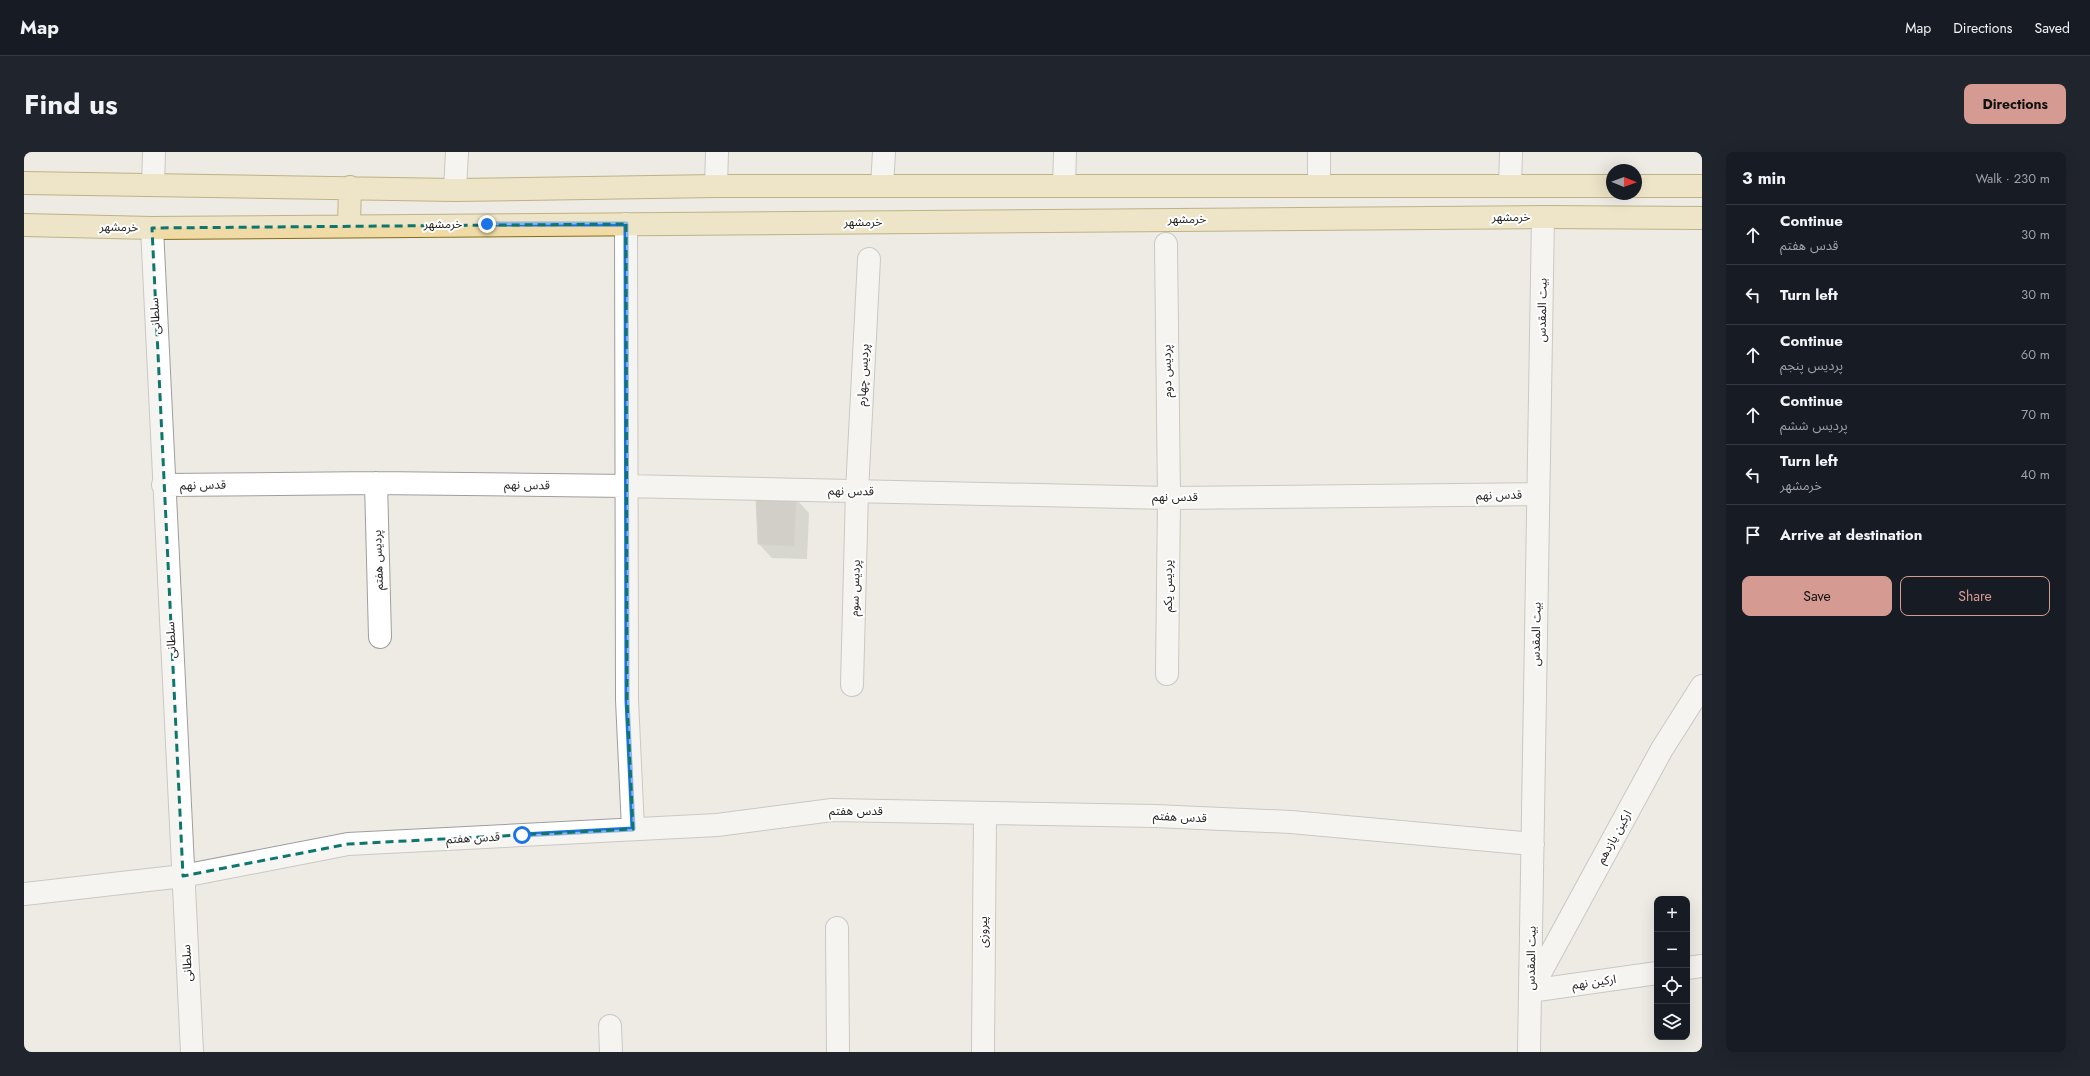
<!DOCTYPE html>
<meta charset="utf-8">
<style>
:root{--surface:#171b24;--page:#20242c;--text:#f1f3f6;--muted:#9ea1a6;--line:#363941;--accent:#d59b93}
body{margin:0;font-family:Jost,"Noto Sans Arabic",sans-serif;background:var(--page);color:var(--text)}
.controls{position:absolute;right:12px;bottom:12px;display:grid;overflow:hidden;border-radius:8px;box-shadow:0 4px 16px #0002}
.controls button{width:36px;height:36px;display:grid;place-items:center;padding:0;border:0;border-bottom:1px solid var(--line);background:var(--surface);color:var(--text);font:20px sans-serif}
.compass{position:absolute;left:1582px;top:12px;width:36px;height:36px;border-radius:50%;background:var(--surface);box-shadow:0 4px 16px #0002;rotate:91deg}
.stop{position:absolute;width:12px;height:12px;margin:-9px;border:3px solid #1a73e8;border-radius:50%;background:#fff}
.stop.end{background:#1a73e8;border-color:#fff;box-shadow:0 1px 4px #0008}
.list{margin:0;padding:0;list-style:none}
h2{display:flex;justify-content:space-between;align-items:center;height:52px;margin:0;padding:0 16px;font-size:17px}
h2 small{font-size:13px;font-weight:400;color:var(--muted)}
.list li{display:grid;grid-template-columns:26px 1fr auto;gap:12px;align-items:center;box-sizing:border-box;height:60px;padding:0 16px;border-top:1px solid var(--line)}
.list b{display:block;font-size:15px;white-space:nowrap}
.list p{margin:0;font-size:13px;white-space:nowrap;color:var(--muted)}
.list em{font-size:13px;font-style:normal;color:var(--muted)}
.actions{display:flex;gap:8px;padding:12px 16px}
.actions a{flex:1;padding:9px 0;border:1px solid var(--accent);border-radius:8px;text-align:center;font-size:14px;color:var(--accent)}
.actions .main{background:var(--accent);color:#111}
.icon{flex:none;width:22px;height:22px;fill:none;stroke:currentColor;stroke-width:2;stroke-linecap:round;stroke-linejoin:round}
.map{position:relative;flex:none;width:1678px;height:900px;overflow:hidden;border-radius:8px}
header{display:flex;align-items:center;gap:24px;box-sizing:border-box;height:56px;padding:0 20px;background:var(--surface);border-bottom:1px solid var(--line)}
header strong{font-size:19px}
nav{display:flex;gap:22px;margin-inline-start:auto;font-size:14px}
.intro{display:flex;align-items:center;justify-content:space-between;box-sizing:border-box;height:96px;padding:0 24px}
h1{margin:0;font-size:28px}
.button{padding:10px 18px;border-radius:8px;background:var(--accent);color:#111;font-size:14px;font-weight:700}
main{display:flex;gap:24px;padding:0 24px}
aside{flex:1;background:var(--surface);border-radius:8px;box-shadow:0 4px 16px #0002}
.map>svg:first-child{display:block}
</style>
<header>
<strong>Map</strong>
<nav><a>Map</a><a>Directions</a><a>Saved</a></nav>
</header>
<div class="intro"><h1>Find us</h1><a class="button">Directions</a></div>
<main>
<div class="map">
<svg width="1678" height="900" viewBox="0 0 1678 900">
<rect width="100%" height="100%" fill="#edebe4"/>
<path fill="#0003" d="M 772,347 L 785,361 L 783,407 L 748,406 L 735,392 Z"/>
<path fill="#b2ada7" stroke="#bdb4a8" d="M 732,345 L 772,346 L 770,394 L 734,392 Z"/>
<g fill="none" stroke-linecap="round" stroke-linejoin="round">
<defs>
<path id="minor" d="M 129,33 L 130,0
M 692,34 L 693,0
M 858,34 L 860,0
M 1040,34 L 1041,0
M 1295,34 L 1295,0
M 1486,34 L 1487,0
M 431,38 L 433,0
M 602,72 L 603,548 L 609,677
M 128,76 L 168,900
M 1142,92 L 1145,346 L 1143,522
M 352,331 L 356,485
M 139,333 L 352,331 L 602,334 L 1145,346 L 1514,342
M 828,533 L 833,339 L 845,107
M 0,742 L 159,724 L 324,692 L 693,673 L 808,658 L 1131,664 L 1267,670 L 1509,692
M 813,776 L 814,900
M 1663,816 L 1678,814
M 1508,836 L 1638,597 L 1678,534
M 1506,839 L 1633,821
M 586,874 L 587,900
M 959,900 L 961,661
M 1505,900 L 1519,65"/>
<path id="major" d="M 0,31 L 431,38 L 692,34 L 1588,34
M 1612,34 L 1678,34
M 0,73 L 128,76 L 1519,65 L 1678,66
M 325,73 L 326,35"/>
</defs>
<use href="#minor" stroke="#9e9e9e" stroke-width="24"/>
<use href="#major" stroke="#846f12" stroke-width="24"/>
<use href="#minor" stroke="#fff" stroke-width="22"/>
<use href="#major" stroke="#f0dba6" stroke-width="22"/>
</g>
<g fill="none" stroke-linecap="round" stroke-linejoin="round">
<path stroke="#1a73e8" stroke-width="5" d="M 463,72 L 602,72 L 603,548 L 609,677 L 498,683"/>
</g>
<path d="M0 0H1678V900H0ZM 602,72 L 603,548 L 609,677 L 324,692 L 159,724 L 128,76 Z" fill="#edebe4" fill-opacity=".55" fill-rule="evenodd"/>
<path fill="none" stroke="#0f766e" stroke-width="3" stroke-dasharray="8 5" stroke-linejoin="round" d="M 602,72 L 603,548 L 609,677 L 324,692 L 159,724 L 128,76 Z"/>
<g text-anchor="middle" stroke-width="4" stroke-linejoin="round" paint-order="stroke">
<g font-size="12" fill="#1d1d1d" stroke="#fff">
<text x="1487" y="69">خرمشهر</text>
<text x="1163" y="71">خرمشهر</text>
<text x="839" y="74">خرمشهر</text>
<text x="419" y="76">خرمشهر</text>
<text transform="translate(95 75) rotate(1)" y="4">خرمشهر</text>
<text transform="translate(1518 158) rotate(-89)" y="4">بیت المقدس</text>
<text transform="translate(131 164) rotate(-93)" y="4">سلطانی</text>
<text transform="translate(1143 219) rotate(-91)" y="4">پردیس دوم</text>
<text transform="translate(839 223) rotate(-87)" y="4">پردیس چهارم</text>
<text transform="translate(179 333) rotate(-1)" y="4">قدس نهم</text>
<text transform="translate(503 333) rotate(1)" y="4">قدس نهم</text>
<text transform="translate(827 339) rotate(1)" y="4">قدس نهم</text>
<text transform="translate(1475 343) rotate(-1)" y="4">قدس نهم</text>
<text x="1151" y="349">قدس نهم</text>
<text transform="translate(354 408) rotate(-92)" y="4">پردیس هفتم</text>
<text transform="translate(1144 434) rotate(-90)" y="4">پردیس یکم</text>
<text transform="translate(831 436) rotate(-88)" y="4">پردیس سوم</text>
<text transform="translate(1512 482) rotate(-89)" y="4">بیت المقدس</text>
<text transform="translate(147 488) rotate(-93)" y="4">سلطانی</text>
<text x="832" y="663">قدس هفتم</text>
<text transform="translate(1156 665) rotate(3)" y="4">قدس هفتم</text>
<text transform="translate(1590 685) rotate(-61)" y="4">ارکین یازدهم</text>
<text transform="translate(449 686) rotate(-3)" y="4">قدس هفتم</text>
<text transform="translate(959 780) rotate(-90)" y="4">پیروزی</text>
<text transform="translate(1507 806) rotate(-89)" y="4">بیت المقدس</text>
<text transform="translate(163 811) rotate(-93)" y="4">سلطانی</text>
<text transform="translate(1570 830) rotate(-8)" y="4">ارکین نهم</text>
</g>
</g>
</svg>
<div class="controls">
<button>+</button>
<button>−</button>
<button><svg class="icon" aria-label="locate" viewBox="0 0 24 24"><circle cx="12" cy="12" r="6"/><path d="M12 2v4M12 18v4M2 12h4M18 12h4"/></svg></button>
<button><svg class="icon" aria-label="layers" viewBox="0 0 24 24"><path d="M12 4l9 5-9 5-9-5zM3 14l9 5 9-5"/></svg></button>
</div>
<svg class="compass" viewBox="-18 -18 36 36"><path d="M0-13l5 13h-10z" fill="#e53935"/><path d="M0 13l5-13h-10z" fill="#9ea1a6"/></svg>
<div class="stop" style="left:498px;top:683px"></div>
<div class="stop end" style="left:463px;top:72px"></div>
</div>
<aside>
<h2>3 min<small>Walk · 230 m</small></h2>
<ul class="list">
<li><svg class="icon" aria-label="ahead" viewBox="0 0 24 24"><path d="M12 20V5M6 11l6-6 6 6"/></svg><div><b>Continue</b><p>قدس هفتم</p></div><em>30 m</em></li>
<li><svg class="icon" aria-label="left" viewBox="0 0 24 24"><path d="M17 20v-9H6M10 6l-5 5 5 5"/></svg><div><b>Turn left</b></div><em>30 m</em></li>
<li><svg class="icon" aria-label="ahead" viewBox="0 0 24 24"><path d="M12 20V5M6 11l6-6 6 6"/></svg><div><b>Continue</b><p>پردیس پنجم</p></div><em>60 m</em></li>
<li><svg class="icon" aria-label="ahead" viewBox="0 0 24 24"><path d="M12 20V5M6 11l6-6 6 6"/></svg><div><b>Continue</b><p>پردیس ششم</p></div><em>70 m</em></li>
<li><svg class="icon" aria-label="left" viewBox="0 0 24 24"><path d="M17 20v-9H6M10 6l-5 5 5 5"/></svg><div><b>Turn left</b><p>خرمشهر</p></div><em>40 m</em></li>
<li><svg class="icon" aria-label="arrive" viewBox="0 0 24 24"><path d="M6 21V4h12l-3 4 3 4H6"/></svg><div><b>Arrive at destination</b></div></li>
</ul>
<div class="actions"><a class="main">Save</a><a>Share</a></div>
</aside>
</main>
